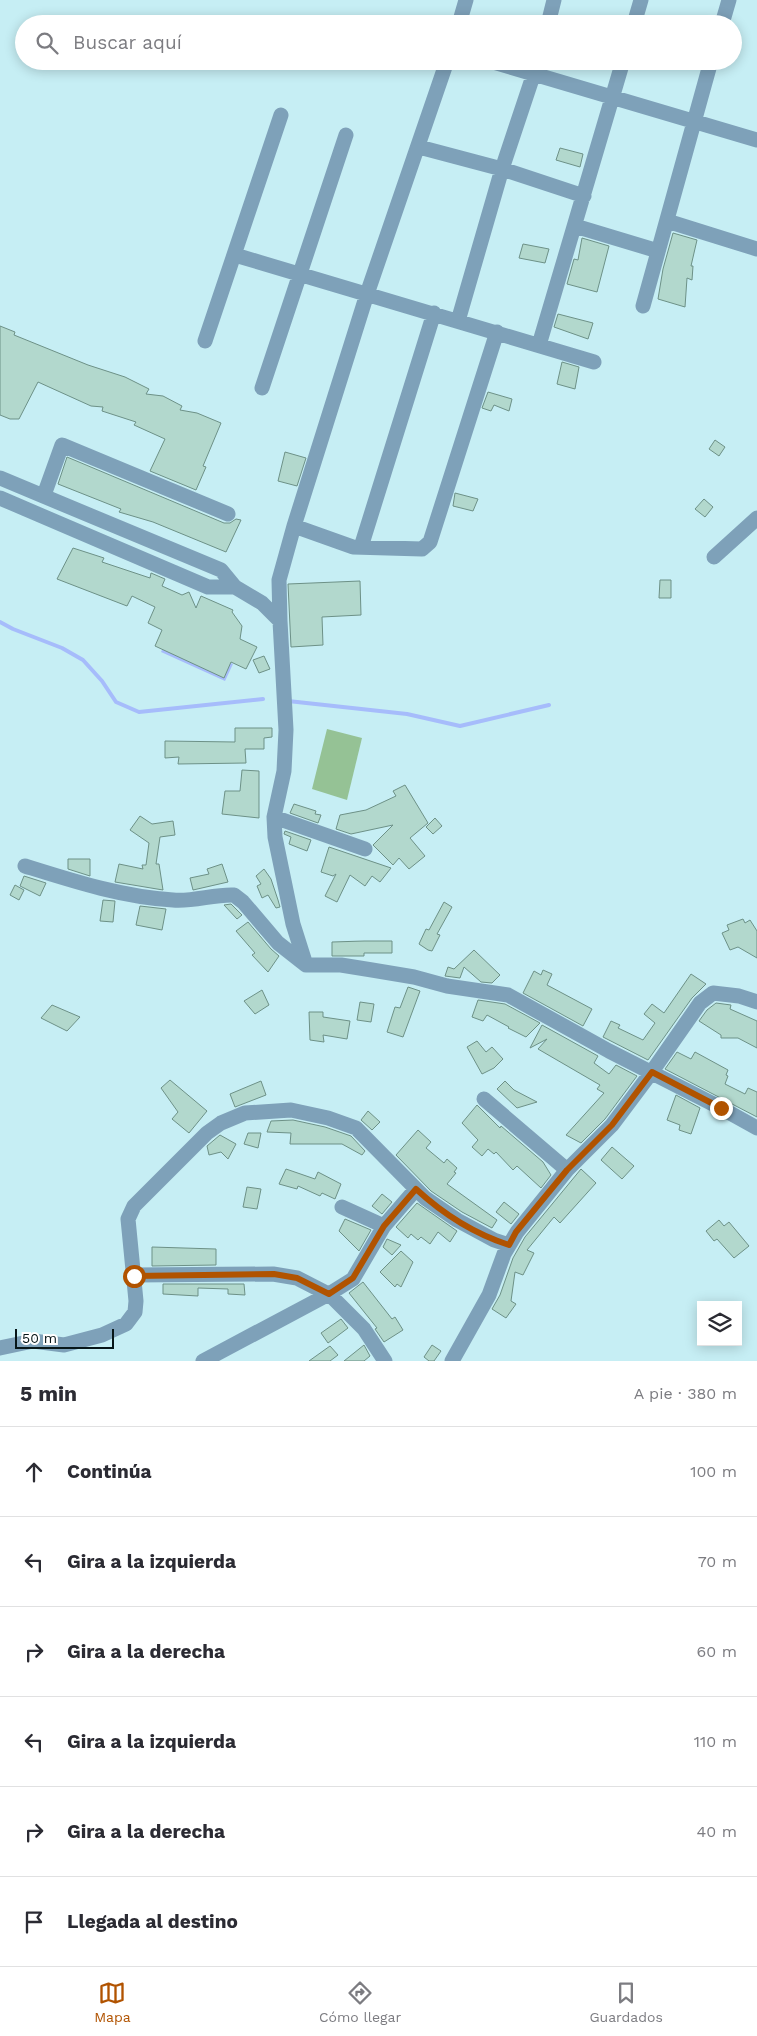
<!DOCTYPE html>
<html lang="es">
<meta charset="utf-8">
<style>
:root{--surface:#fff;--page:#f7f7f7;--text:#2b2b33;--muted:#7c7c81;--line:#e1e1e2;--accent:#b15300}
body{margin:0;font-family:"Work Sans",sans-serif;background:var(--page);color:var(--text)}
.controls{position:absolute;right:15px;bottom:15px;display:grid;overflow:hidden;border-radius:0px;box-shadow:0 2px 12px #0003}
.controls button{width:45px;height:45px;display:grid;place-items:center;padding:0;border:0;border-bottom:1px solid var(--line);background:var(--surface);color:var(--text);font:25px sans-serif}
.scale{position:absolute;left:15px;bottom:12px;width:99px;box-sizing:border-box;padding-left:5px;border:2px solid #071618;border-top:0;font-size:14px;line-height:18px;white-space:nowrap;color:#071618;-webkit-text-stroke:4px #fff;paint-order:stroke}
.stop{position:absolute;width:15px;height:15px;margin:-11px;border:4px solid #b15300;border-radius:50%;background:#fff}
.stop.end{background:#b15300;border-color:#fff;box-shadow:0 1px 5px #0008}
.list{margin:0;padding:0;list-style:none}
h2{display:flex;justify-content:space-between;align-items:center;height:65px;margin:0;padding:0 20px;font-size:21px}
h2 small{font-size:16px;font-weight:400;color:var(--muted)}
.list li{display:grid;grid-template-columns:32px 1fr auto;gap:15px;align-items:center;box-sizing:border-box;height:90px;padding:0 20px;border-top:1px solid var(--line)}
.list b{display:block;font-size:19px;white-space:nowrap}
.list em{font-size:16px;font-style:normal;color:var(--muted)}
.icon{flex:none;width:28px;height:28px;fill:none;stroke:currentColor;stroke-width:2;stroke-linecap:round;stroke-linejoin:round}
.map{position:relative;flex:none;width:757px;height:1361px;overflow:hidden}
.search{position:absolute;background:var(--surface);box-shadow:0 2px 12px #0003;left:15px;right:15px;top:15px;height:55px;display:flex;align-items:center;gap:12px;box-sizing:border-box;padding:0 18px;border-radius:28px;color:var(--muted);font-size:19px}
.sheet{height:605px;background:var(--surface)}
nav{display:flex;justify-content:space-around;align-items:center;box-sizing:border-box;height:70px;border-top:1px solid var(--line);background:var(--surface);font-size:14px;color:var(--muted)}
nav a{display:grid;justify-items:center;gap:2px}
nav .on{color:var(--accent)}
.map>svg:first-child{display:block}
</style>
<div class="map">
<svg width="757" height="1361" viewBox="0 0 757 1361">
<rect width="100%" height="100%" fill="#c6eef4"/>
<path fill="#95c295" d="M 327,729 L 362,738 L 347,800 L 312,789 Z"/>
<path fill="#a6bcfb" d="M 169,636 L 233,664 L 225,681 L 161,652 Z"/>
<g fill="none" stroke-linecap="round" stroke-linejoin="round">
<path stroke="#a6bcfb" stroke-width="4" d="M 0,622 L 13,629 L 62,648 L 83,660 L 102,681 L 116,702 L 139,712 L 263,699
M 288,701 L 407,714 L 460,726 L 549,705"/>
</g>
<path fill="#b2d8cd" stroke="#6d9187" d="M 560,148 L 583,154 L 580,167 L 556,160 Z
M 673,233 L 697,240 L 691,266 L 693,266 L 692,280 L 687,278 L 685,307 L 658,299 L 663,269 Z
M 582,238 L 609,246 L 597,292 L 567,284 L 574,259 L 578,260 Z
M 523,244 L 549,249 L 545,263 L 519,258 Z
M 558,314 L 593,323 L 588,339 L 554,327 Z
M 0,326 L 15,332 L 14,335 L 88,365 L 125,377 L 149,389 L 146,394 L 163,396 L 182,406 L 180,410 L 197,413 L 221,423 L 203,466 L 206,467 L 196,490 L 150,471 L 165,439 L 134,425 L 136,422 L 102,411 L 103,407 L 91,406 L 38,382 L 19,419 L 10,419 L 0,415 Z
M 562,362 L 579,367 L 575,389 L 557,384 Z
M 488,392 L 512,399 L 509,411 L 494,405 L 491,411 L 482,408 Z
M 715,440 L 725,447 L 719,456 L 709,449 Z
M 285,452 L 306,458 L 297,486 L 278,481 Z
M 67,457 L 224,523 L 230,523 L 236,519 L 241,520 L 226,552 L 153,522 L 119,512 L 121,509 L 58,484 Z
M 455,493 L 478,499 L 473,511 L 453,506 Z
M 704,499 L 713,507 L 705,517 L 695,509 Z
M 73,548 L 104,558 L 102,562 L 150,578 L 151,573 L 165,579 L 162,586 L 182,595 L 189,592 L 196,608 L 201,596 L 233,610 L 232,612 L 242,626 L 240,639 L 257,647 L 246,669 L 231,662 L 224,678 L 155,646 L 162,630 L 148,623 L 155,607 L 132,596 L 127,606 L 57,579 Z
M 660,580 L 671,580 L 671,598 L 659,598 Z
M 360,581 L 361,615 L 322,617 L 323,645 L 291,647 L 288,584 Z
M 264,656 L 270,669 L 259,673 L 253,660 Z
M 235,728 L 272,728 L 272,737 L 264,738 L 264,749 L 245,749 L 246,763 L 178,764 L 179,757 L 165,758 L 165,741 L 235,742 Z
M 242,770 L 259,771 L 259,818 L 222,814 L 225,791 L 240,791 Z
M 405,785 L 428,823 L 410,838 L 425,856 L 409,869 L 399,858 L 393,865 L 373,845 L 393,825 L 351,834 L 336,829 L 340,815 L 366,810 L 396,796 L 393,791 Z
M 294,804 L 316,811 L 315,814 L 321,815 L 318,823 L 290,813 Z
M 140,816 L 152,824 L 173,821 L 175,835 L 160,837 L 156,864 L 159,864 L 163,890 L 115,882 L 119,864 L 143,869 L 142,865 L 146,865 L 149,843 L 130,830 Z
M 435,818 L 442,826 L 433,834 L 426,827 Z
M 285,831 L 311,840 L 307,851 L 289,844 L 291,837 L 284,834 Z
M 329,847 L 391,868 L 380,882 L 372,876 L 365,886 L 350,875 L 337,902 L 325,896 L 336,874 L 333,876 L 321,872 Z
M 68,859 L 90,859 L 90,876 L 68,869 Z
M 222,864 L 228,882 L 193,890 L 190,878 L 209,874 L 207,869 Z
M 264,869 L 271,879 L 278,900 L 280,907 L 276,908 L 268,895 L 262,898 L 257,886 L 261,884 L 256,876 Z
M 24,876 L 46,883 L 40,896 L 20,886 Z
M 15,885 L 24,890 L 19,900 L 10,895 Z
M 103,900 L 115,901 L 113,922 L 100,921 Z
M 444,902 L 452,907 L 437,934 L 440,935 L 432,951 L 428,950 L 419,944 L 426,929 L 429,930 Z
M 231,904 L 242,915 L 237,919 L 224,905 Z
M 140,906 L 166,909 L 162,930 L 136,925 Z
M 743,919 L 745,923 L 750,920 L 757,931 L 757,958 L 738,947 L 730,950 L 722,933 L 729,930 L 727,925 Z
M 248,922 L 271,949 L 279,956 L 268,972 L 252,955 L 255,953 L 236,931 Z
M 364,941 L 392,941 L 392,953 L 364,953 L 364,956 L 332,956 L 332,942 Z
M 474,950 L 500,975 L 492,983 L 481,982 L 464,967 L 460,978 L 445,976 L 448,967 L 454,969 Z
M 543,970 L 552,974 L 547,985 L 592,1009 L 583,1026 L 523,993 L 534,971 L 541,975 Z
M 691,974 L 706,984 L 692,998 L 648,1060 L 603,1037 L 611,1021 L 620,1025 L 618,1028 L 643,1040 L 655,1023 L 644,1014 L 652,1004 L 664,1013 Z
M 408,987 L 420,991 L 403,1037 L 387,1032 L 395,1007 L 400,1008 Z
M 262,990 L 269,1005 L 255,1014 L 244,1001 Z
M 478,1000 L 505,1004 L 540,1023 L 526,1037 L 508,1028 L 509,1027 L 487,1015 L 483,1021 L 472,1017 Z
M 360,1002 L 374,1004 L 371,1022 L 357,1020 Z
M 716,1003 L 731,1005 L 730,1009 L 757,1021 L 757,1048 L 738,1038 L 721,1038 L 721,1035 L 699,1021 L 707,1010 Z
M 52,1005 L 80,1017 L 67,1031 L 41,1018 Z
M 309,1012 L 323,1012 L 323,1017 L 350,1021 L 347,1039 L 323,1035 L 324,1042 L 310,1040 Z
M 542,1025 L 598,1056 L 594,1063 L 609,1074 L 616,1065 L 637,1076 L 605,1119 L 581,1143 L 566,1135 L 604,1093 L 597,1089 L 600,1085 L 538,1049 L 547,1039 L 530,1048 Z
M 477,1041 L 486,1052 L 492,1047 L 503,1059 L 494,1068 L 482,1074 L 467,1047 Z
M 677,1052 L 691,1059 L 695,1052 L 728,1070 L 726,1075 L 728,1076 L 725,1084 L 745,1094 L 748,1088 L 757,1092 L 757,1117 L 665,1069 Z
M 170,1080 L 207,1111 L 189,1133 L 172,1119 L 178,1112 L 161,1088 Z
M 261,1081 L 266,1095 L 235,1107 L 230,1094 Z
M 505,1081 L 514,1090 L 537,1102 L 517,1108 L 497,1089 Z
M 676,1095 L 700,1108 L 691,1134 L 679,1130 L 680,1125 L 667,1120 Z
M 477,1105 L 500,1128 L 501,1126 L 543,1162 L 551,1175 L 541,1188 L 517,1166 L 513,1170 L 496,1152 L 494,1154 L 488,1149 L 482,1156 L 472,1147 L 478,1140 L 462,1123 Z
M 368,1111 L 380,1122 L 372,1130 L 361,1120 Z
M 293,1120 L 325,1127 L 351,1136 L 365,1151 L 362,1155 L 342,1144 L 290,1144 L 291,1133 L 267,1132 L 271,1121 Z
M 418,1130 L 431,1142 L 426,1148 L 444,1163 L 447,1159 L 457,1168 L 454,1172 L 456,1173 L 447,1184 L 497,1220 L 492,1228 L 462,1212 L 431,1191 L 396,1155 Z
M 248,1133 L 261,1133 L 258,1148 L 244,1144 Z
M 220,1135 L 236,1144 L 228,1159 L 221,1152 L 209,1155 L 207,1146 Z
M 612,1147 L 634,1166 L 622,1179 L 601,1160 Z
M 286,1169 L 315,1179 L 318,1172 L 341,1184 L 335,1199 L 322,1193 L 320,1196 L 298,1186 L 297,1189 L 279,1184 Z
M 581,1169 L 596,1183 L 560,1223 L 554,1217 L 527,1250 L 534,1253 L 523,1275 L 515,1272 L 511,1301 L 516,1304 L 506,1318 L 492,1309 L 500,1295 L 513,1258 L 525,1237 Z
M 247,1187 L 261,1189 L 257,1209 L 243,1207 Z
M 382,1194 L 392,1202 L 382,1214 L 372,1206 Z
M 504,1202 L 519,1214 L 511,1224 L 496,1212 Z
M 417,1203 L 457,1231 L 450,1242 L 438,1232 L 430,1244 L 421,1237 L 418,1240 L 411,1234 L 408,1238 L 396,1227 Z
M 345,1219 L 371,1230 L 359,1251 L 339,1231 Z
M 719,1220 L 724,1226 L 729,1222 L 749,1246 L 734,1258 L 717,1239 L 714,1241 L 706,1231 Z
M 387,1239 L 401,1245 L 392,1255 L 383,1247 Z
M 152,1247 L 216,1249 L 216,1265 L 152,1266 Z
M 401,1251 L 413,1262 L 401,1287 L 397,1284 L 395,1287 L 380,1272 Z
M 363,1282 L 392,1319 L 395,1317 L 403,1330 L 384,1342 L 375,1329 L 377,1328 L 349,1293 Z
M 163,1284 L 244,1284 L 245,1295 L 228,1294 L 228,1289 L 198,1288 L 198,1296 L 163,1294 Z
M 341,1319 L 348,1328 L 328,1343 L 321,1333 Z
M 364,1345 L 370,1356 L 364,1361 L 344,1361 Z
M 432,1345 L 441,1351 L 434,1361 L 429,1361 L 424,1357 Z
M 330,1346 L 338,1355 L 330,1361 L 309,1361 Z"/>
<g fill="none" stroke-linecap="round" stroke-linejoin="round">
<path stroke="#7ea1b9" stroke-width="15" d="M 459,24 L 466,0
M 548,24 L 554,0
M 634,24 L 641,0
M 722,24 L 729,0
M 490,61 L 757,140
M 419,147 L 502,169 L 584,196
M 667,221 L 757,249
M 575,226 L 658,251
M 235,255 L 594,362
M 643,306 L 711,61
M 458,321 L 502,169 L 538,61
M 205,341 L 281,115
M 539,345 L 623,61
M 262,388 L 346,135
M 0,478 L 221,570 L 235,587 L 262,603 L 280,621
M 44,495 L 62,445 L 228,514
M 0,498 L 208,587 L 235,587
M 294,526 L 353,547 L 422,549 L 430,542 L 497,332
M 361,547 L 434,313
M 714,557 L 757,518
M 274,817 L 365,849
M 25,866 C 73,881 122,897 173,900 C 193,902 214,894 234,895 L 243,902 L 278,943 L 306,965 L 341,965 L 372,970 L 414,977 L 447,986 L 508,995 L 609,1051 L 721,1108 L 757,1128
M 306,965 L 293,924 L 275,837 L 274,817 L 284,771 L 286,730 L 280,621 L 279,580 L 294,526 L 367,294 L 447,61
M 484,1099 L 567,1170
M 342,1207 L 384,1226
M 134,1275 L 273,1274 L 297,1278 L 330,1295 L 364,1329 L 385,1361
M 0,1348 L 33,1341 L 64,1345 L 102,1335 L 126,1324 L 135,1312 L 136,1301 L 128,1219 L 134,1206 L 207,1133 L 221,1123 L 245,1113 L 291,1110 L 328,1118 L 356,1128 L 425,1198 L 457,1220 L 494,1240 L 509,1245
M 203,1361 L 329,1294 L 353,1279 L 384,1226 L 416,1189
M 452,1361 L 489,1295 L 504,1254 L 517,1232 L 567,1170 L 612,1125 L 651,1073 L 700,1003 L 713,993 L 739,996 L 757,1002"/>
</g>
<g fill="none" stroke-linecap="round" stroke-linejoin="round">
<path stroke="#b15300" stroke-width="6" d="M 134,1276 L 274,1274 L 297,1278 L 329,1294 L 353,1278 L 384,1226 L 416,1189 C 442,1213 475,1234 509,1245 L 516,1232 L 567,1170 L 612,1125 L 652,1072 L 721,1108"/>
</g>
</svg>
<div class="controls">
<button><svg class="icon" aria-label="layers" viewBox="0 0 24 24"><path d="M12 4l9 5-9 5-9-5zM3 14l9 5 9-5"/></svg></button>
</div>
<div class="scale">50 m</div>
<div class="stop" style="left:134px;top:1276px"></div>
<div class="stop end" style="left:721px;top:1108px"></div>
<div class="search"><svg class="icon" aria-label="search" viewBox="0 0 24 24"><circle cx="10" cy="10" r="6"/><path d="M15 15l6 6"/></svg>Buscar aquí</div>
</div>
<section class="sheet">
<h2>5 min<small>A pie · 380 m</small></h2>
<ul class="list">
<li><svg class="icon" aria-label="ahead" viewBox="0 0 24 24"><path d="M12 20V5M6 11l6-6 6 6"/></svg><div><b>Continúa</b></div><em>100 m</em></li>
<li><svg class="icon" aria-label="left" viewBox="0 0 24 24"><path d="M17 20v-9H6M10 6l-5 5 5 5"/></svg><div><b>Gira a la izquierda</b></div><em>70 m</em></li>
<li><svg class="icon" aria-label="right" viewBox="0 0 24 24"><path d="M7 20v-9h11M14 6l5 5-5 5"/></svg><div><b>Gira a la derecha</b></div><em>60 m</em></li>
<li><svg class="icon" aria-label="left" viewBox="0 0 24 24"><path d="M17 20v-9H6M10 6l-5 5 5 5"/></svg><div><b>Gira a la izquierda</b></div><em>110 m</em></li>
<li><svg class="icon" aria-label="right" viewBox="0 0 24 24"><path d="M7 20v-9h11M14 6l5 5-5 5"/></svg><div><b>Gira a la derecha</b></div><em>40 m</em></li>
<li><svg class="icon" aria-label="arrive" viewBox="0 0 24 24"><path d="M6 21V4h12l-3 4 3 4H6"/></svg><div><b>Llegada al destino</b></div></li>
</ul>
</section>
<nav>
<a class="on"><svg class="icon" aria-label="map" viewBox="0 0 24 24"><path d="M3 6l6-2 6 2 6-2v14l-6 2-6-2-6 2zM9 4v14M15 6v14"/></svg>Mapa</a>
<a><svg class="icon" aria-label="directions" viewBox="0 0 24 24"><path d="M12 3l9 9-9 9-9-9zM9 14v-3h6M13 9l2 2-2 2"/></svg>Cómo llegar</a>
<a><svg class="icon" aria-label="saved" viewBox="0 0 24 24"><path d="M7 4h10v16l-5-4-5 4z"/></svg>Guardados</a>
</nav>
